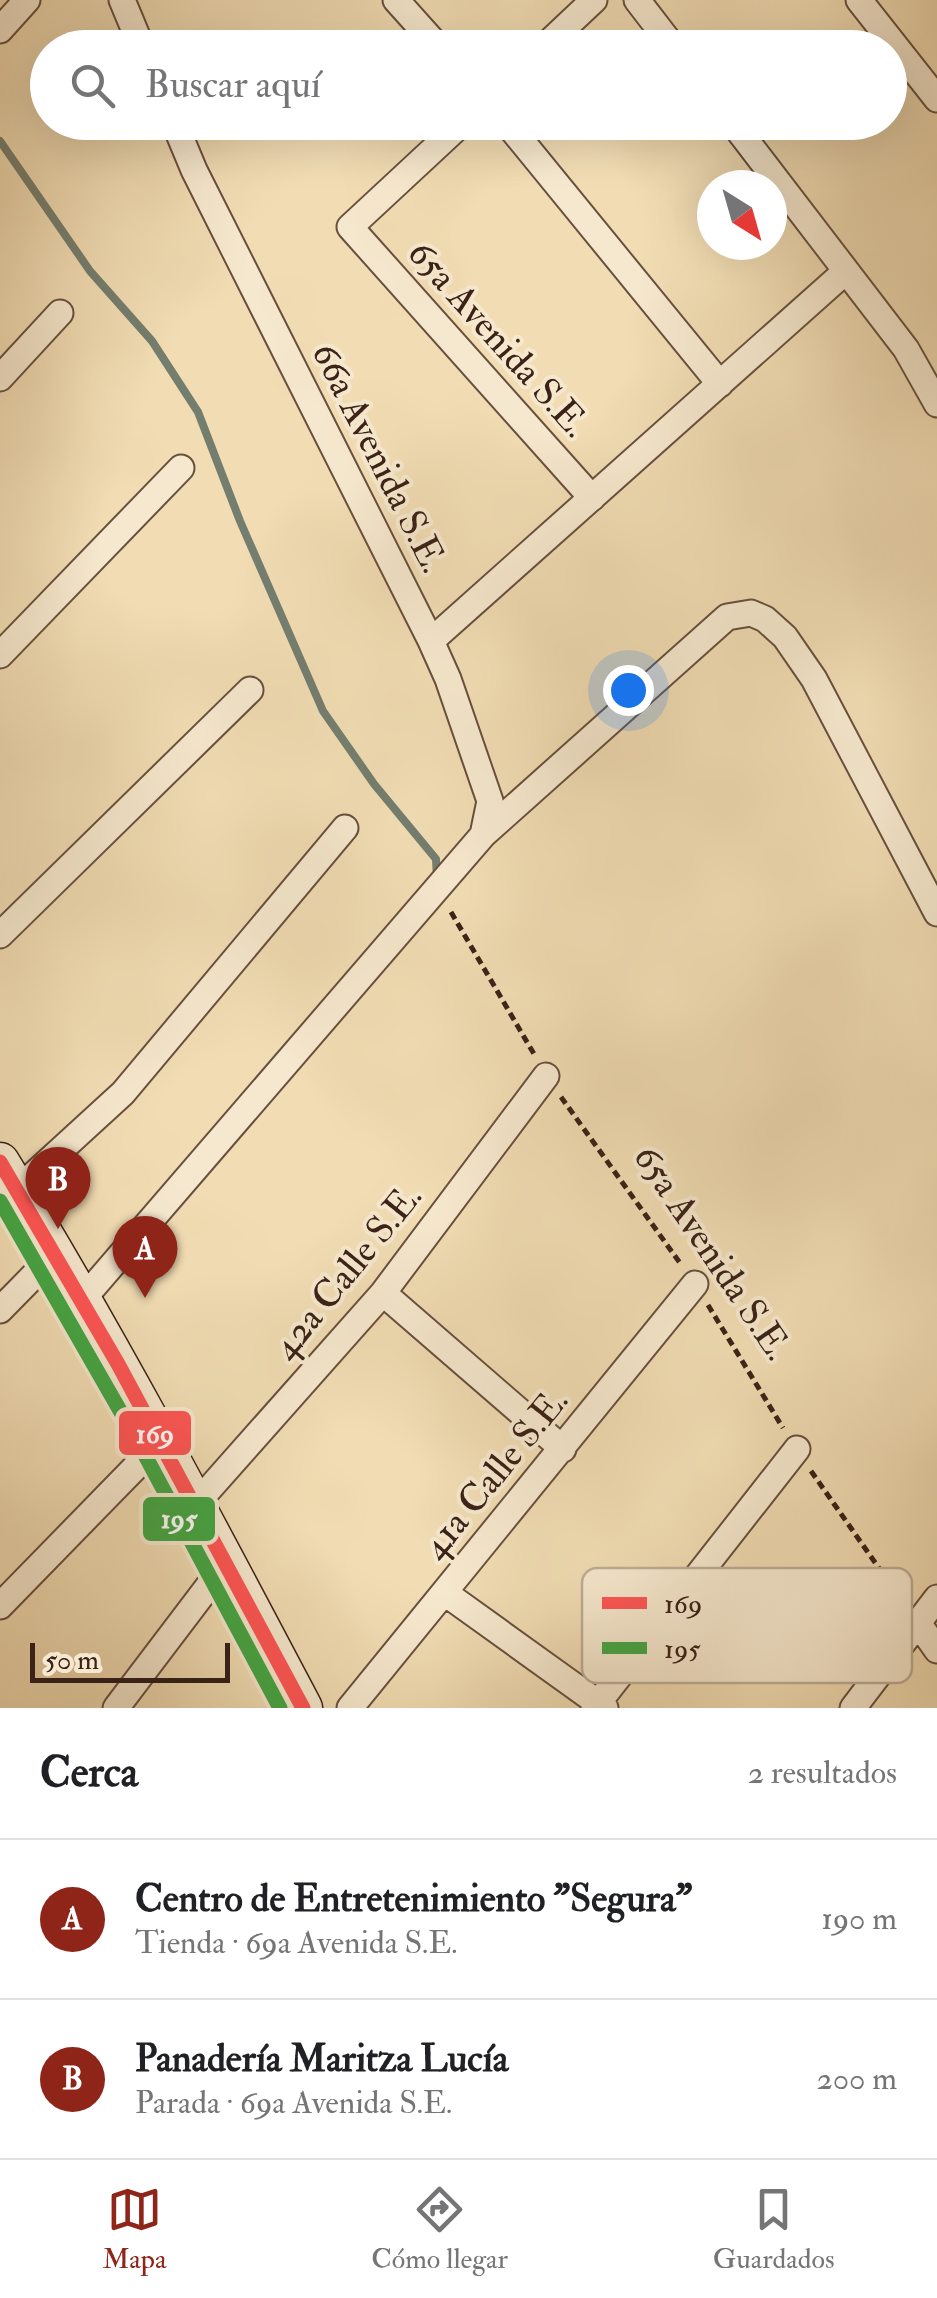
<!DOCTYPE html>
<html lang="es">
<meta charset="utf-8">
<style>
:root{--surface:#fff;--page:#f6f6f6;--text:#202124;--muted:#757577;--line:#e0e0e0;--accent:#8f2418}
body{margin:0;font-family:"IM FELL Double Pica",serif;background:var(--page);color:var(--text)}
.compass{position:absolute;left:697px;top:170px;width:90px;height:90px;border-radius:50%;background:var(--surface);box-shadow:0 10px 40px #0002;rotate:143deg}
.scale{position:absolute;left:30px;bottom:25px;width:200px;box-sizing:border-box;padding-left:10px;border:5px solid #3a2217;border-top:0;font-size:28px;line-height:35px;white-space:nowrap;color:#3a2217;-webkit-text-stroke:8px #f6e8ce;paint-order:stroke}
.you{position:absolute;left:628px;top:690px;width:35px;height:35px;margin:-25px;border:8px solid #fff;border-radius:50%;background:#1a73e8;box-shadow:0 0 0 15px #1a73e833}
.badge{display:grid;place-items:center;width:65px;height:65px;border-radius:50%;background:var(--accent);color:#fff;font-size:32px;font-weight:700}
.pin{position:absolute;translate:-50% -82px;filter:drop-shadow(0 2px 5px #0008)}
.pin::after{content:'';position:absolute;top:52px;width:35px;height:30px;background:inherit;clip-path:polygon(0 0,100% 0,50% 100%)}
.list{margin:0;padding:0;list-style:none}
h2{display:flex;justify-content:space-between;align-items:center;height:130px;margin:0;padding:0 40px;font-size:42px}
h2 small{font-size:32px;font-weight:400;color:var(--muted)}
.list li{display:grid;grid-template-columns:65px 1fr auto;gap:30px;align-items:center;box-sizing:border-box;height:160px;padding:0 40px;border-top:2px solid var(--line)}
.list b{display:block;font-size:38px;white-space:nowrap}
.list p{margin:0;font-size:32px;white-space:nowrap;color:var(--muted)}
.list em{font-size:32px;font-style:normal;color:var(--muted)}
.icon{flex:none;width:55px;height:55px;fill:none;stroke:currentColor;stroke-width:2;stroke-linecap:round;stroke-linejoin:round}
.map{position:relative;flex:none;width:937px;height:1708px;overflow:hidden}
.search{position:absolute;background:var(--surface);box-shadow:0 10px 40px #0002;left:30px;right:30px;top:30px;height:110px;display:flex;align-items:center;gap:25px;box-sizing:border-box;padding:0 35px;border-radius:55px;color:var(--muted);font-size:38px}
.sheet{height:450px;background:var(--surface)}
nav{display:flex;justify-content:space-around;align-items:center;box-sizing:border-box;height:140px;border-top:2px solid var(--line);background:var(--surface);font-size:28px;color:var(--muted)}
nav a{display:grid;justify-items:center;gap:5px}
nav .on{color:var(--accent)}
.map>svg:first-child{display:block}
</style>
<div class="map">
<svg width="937" height="1708" viewBox="0 0 937 1708">
<rect width="100%" height="100%" fill="#f1dcb3"/>
<filter id="stains"><feTurbulence type="fractalNoise" baseFrequency=".002" numOctaves="4"/><feColorMatrix values="0 0 0 0 .2 0 0 0 0 .09 0 0 0 0 .02 0 0 0 .5 -.17"/></filter>
<radialGradient id="worn" r=".72"><stop offset=".6" stop-color="#630" stop-opacity="0"/><stop offset="1" stop-color="#630" stop-opacity=".3"/></radialGradient>
<g fill="none" stroke-linecap="round" stroke-linejoin="round">
<path stroke="#747e6f" stroke-width="8" d="M 0,141 L 90,271 L 152,341 L 198,412 L 240,521 L 323,711 L 374,784 L 436,859 L 437,879"/>
<defs>
<path id="street" d="M 122,0 L 142,48
M 396,0 L 439,48
M 637,0 L 674,48
M 859,0 L 937,99
M 0,30 L 27,0
M 543,48 L 594,0
M 174,122 L 194,170 L 431,641 L 448,679 L 490,801 L 483,835
M 463,122 L 350,227 L 592,498
M 506,122 L 720,384
M 732,122 L 906,349 L 937,404
M 0,378 L 60,313
M 431,641 L 846,271
M 0,655 L 181,468
M 0,935 L 250,690
M 17,1190 L 123,1093 L 345,828
M 383,1293 L 563,1449
M 82,1300 L 483,835 L 727,617 L 751,613 L 765,619 L 785,637 L 814,679 L 937,913
M 0,1310 L 56,1253
M 195,1505 L 383,1293 L 546,1076
M 445,1593 L 605,1708
M 0,1606 L 160,1442
M 918,1623 L 937,1650
M 116,1708 L 226,1563
M 350,1708 L 695,1284
M 594,1708 L 797,1449
M 853,1708 L 937,1598"/>
<path id="secondary" d="M 0,1162 C 109,1339 206,1524 303,1708"/>
</defs>
<use href="#street" stroke="#68503e" stroke-width="29"/>
<use href="#secondary" stroke="#3a2217" stroke-width="41"/>
<path stroke="#3a2217" stroke-width="5" stroke-dasharray="8 5" stroke-linecap="butt" d="M 451,912 L 534,1054
M 561,1097 L 680,1263
M 708,1305 L 783,1428
M 811,1471 L 902,1601"/>
<use href="#street" stroke="#f6e8ce" stroke-width="25"/>
<use href="#secondary" stroke="#f6e8ce" stroke-width="38"/>
<defs>
<path id="bus-1" d="M 0,1162 L 118,1364 L 303,1708"/>
<path id="bus-2" d="M 0,1201 L 138,1442 L 280,1708"/>
</defs>
<use href="#bus-1" stroke="#f6e8ce" stroke-width="22"/>
<use href="#bus-2" stroke="#f6e8ce" stroke-width="22"/>
<use href="#bus-1" stroke="#f55" stroke-width="15"/>
<use href="#bus-2" stroke="#44a644" stroke-width="15"/>
</g>
<g text-anchor="middle" stroke-width="8" stroke-linejoin="round" paint-order="stroke">
<g font-size="38" fill="#3a2217" stroke="#f6e8ce">
<text transform="translate(499 338) rotate(48)" y="13">65a Avenida S.E.</text>
<text transform="translate(380 457) rotate(63)" y="13">66a Avenida S.E.</text>
<text transform="translate(713 1252) rotate(56)" y="13">65a Avenida S.E.</text>
<text transform="translate(346 1271) rotate(-51)" y="13">42a Calle S.E.</text>
<text transform="translate(494 1473) rotate(-51)" y="13">41a Calle S.E.</text>
</g>
</g>
<rect x="582" y="1568" width="330" height="115" rx="15" fill="#f6e8ce" stroke="#bead97" stroke-width="2.5"/>
<rect x="602" y="1597" width="45" height="12" fill="#f55"/>
<rect x="602" y="1642" width="45" height="12" fill="#44a644"/>
<g font-size="28" fill="#3a2217">
<text x="664" y="1613">169</text>
<text x="664" y="1658">195</text>
</g>
<g stroke="#f6e8ce" stroke-width="4">
<rect x="117" y="1409" width="76" height="48" rx="10" fill="#f55"/>
<rect x="141" y="1495" width="76" height="48" rx="10" fill="#44a644"/>
</g>
<g font-size="28" text-anchor="middle" font-weight="bold" fill="#fff">
<text x="155" y="1443">169</text>
<text x="179" y="1528">195</text>
</g>
<rect width="100%" height="100%" filter="url(#stains)"/>
<rect width="100%" height="100%" fill="url(#worn)"/>
</svg>
<svg class="compass" viewBox="-18 -18 36 36"><path d="M0-13l5 13h-10z" fill="#e53935"/><path d="M0 13l5-13h-10z" fill="#757577"/></svg>
<div class="scale">50 m</div>
<div class="you"></div>
<div class="pin badge" style="left:145px;top:1298px">A</div>
<div class="pin badge" style="left:58px;top:1229px">B</div>
<div class="search"><svg class="icon" aria-label="search" viewBox="0 0 24 24"><circle cx="10" cy="10" r="6"/><path d="M15 15l6 6"/></svg>Buscar aquí</div>
</div>
<section class="sheet">
<h2>Cerca<small>2 resultados</small></h2>
<ul class="list">
<li><span class="badge">A</span><div><b>Centro de Entretenimiento &quot;Segura&quot;</b><p>Tienda · 69a Avenida S.E.</p></div><em>190 m</em></li>
<li><span class="badge">B</span><div><b>Panadería Maritza Lucía</b><p>Parada · 69a Avenida S.E.</p></div><em>200 m</em></li>
</ul>
</section>
<nav>
<a class="on"><svg class="icon" aria-label="map" viewBox="0 0 24 24"><path d="M3 6l6-2 6 2 6-2v14l-6 2-6-2-6 2zM9 4v14M15 6v14"/></svg>Mapa</a>
<a><svg class="icon" aria-label="directions" viewBox="0 0 24 24"><path d="M12 3l9 9-9 9-9-9zM9 14v-3h6M13 9l2 2-2 2"/></svg>Cómo llegar</a>
<a><svg class="icon" aria-label="saved" viewBox="0 0 24 24"><path d="M7 4h10v16l-5-4-5 4z"/></svg>Guardados</a>
</nav>
